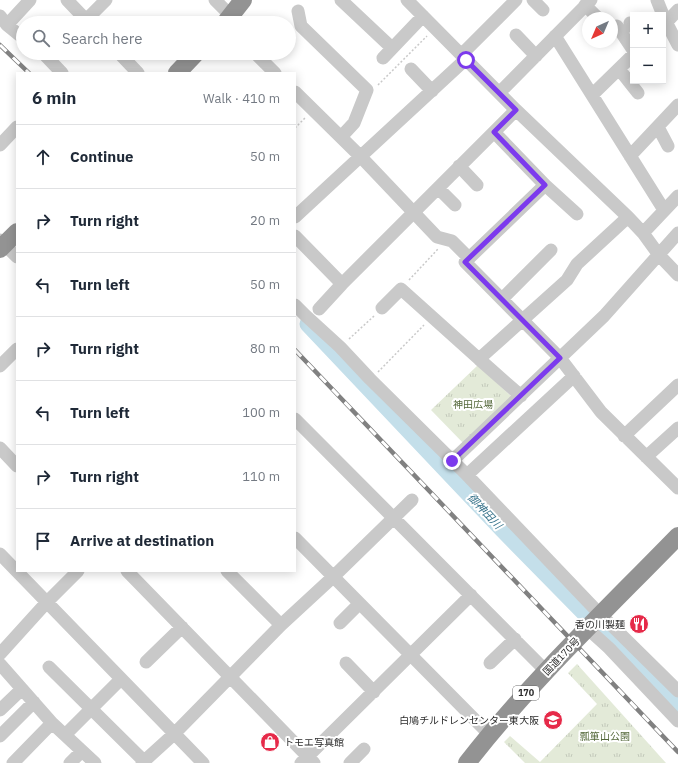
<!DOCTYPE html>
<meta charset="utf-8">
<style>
:root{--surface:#fff;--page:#f2f2f3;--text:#1f2937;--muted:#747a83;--line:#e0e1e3}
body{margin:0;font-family:"IBM Plex Sans","Noto Sans JP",sans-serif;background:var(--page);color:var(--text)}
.controls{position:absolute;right:12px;top:12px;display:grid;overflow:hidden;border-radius:0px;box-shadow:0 2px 10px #0003}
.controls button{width:36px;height:36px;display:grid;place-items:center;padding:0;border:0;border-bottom:1px solid var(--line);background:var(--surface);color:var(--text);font:20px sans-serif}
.compass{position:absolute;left:582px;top:12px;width:36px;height:36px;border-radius:50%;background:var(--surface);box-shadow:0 2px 10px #0003;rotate:224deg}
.stop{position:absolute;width:12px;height:12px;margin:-9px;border:3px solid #7c3aed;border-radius:50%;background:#fff}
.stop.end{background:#7c3aed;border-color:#fff;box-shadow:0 1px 4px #0008}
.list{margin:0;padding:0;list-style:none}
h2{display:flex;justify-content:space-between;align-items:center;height:52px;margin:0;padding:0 16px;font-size:17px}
h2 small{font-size:13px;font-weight:400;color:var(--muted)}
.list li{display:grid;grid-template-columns:26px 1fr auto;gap:12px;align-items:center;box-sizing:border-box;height:64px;padding:0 16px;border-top:1px solid var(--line)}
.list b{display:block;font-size:15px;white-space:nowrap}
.list em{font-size:13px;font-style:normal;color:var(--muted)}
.icon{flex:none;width:22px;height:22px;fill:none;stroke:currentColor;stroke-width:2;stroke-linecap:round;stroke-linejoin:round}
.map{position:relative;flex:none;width:678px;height:763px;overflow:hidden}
.search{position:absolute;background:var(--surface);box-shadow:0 2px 10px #0003;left:16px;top:16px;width:280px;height:44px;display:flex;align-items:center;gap:10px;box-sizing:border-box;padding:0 14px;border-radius:22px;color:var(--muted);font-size:15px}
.panel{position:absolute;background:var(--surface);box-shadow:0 2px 10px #0003;left:16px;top:72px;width:280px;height:500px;border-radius:0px}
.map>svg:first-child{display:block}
</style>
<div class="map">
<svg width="678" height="763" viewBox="0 0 678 763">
<defs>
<pattern id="grass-tufts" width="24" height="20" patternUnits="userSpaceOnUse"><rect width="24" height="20" fill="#e3ead8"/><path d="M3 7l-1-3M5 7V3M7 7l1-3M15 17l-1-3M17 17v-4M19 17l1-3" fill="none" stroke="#c3c9ba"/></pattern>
</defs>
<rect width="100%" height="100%" fill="#fff"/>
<path fill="url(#grass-tufts)" d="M 478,365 L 514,399 L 465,445 L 431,410 Z
M 577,664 L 666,763 L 525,763 L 504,742 L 510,736 L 540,762 L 597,704 L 568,673 Z"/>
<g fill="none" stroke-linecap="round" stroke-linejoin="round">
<path stroke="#c4dfea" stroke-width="17" d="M 308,324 L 503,530 L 678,708"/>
<path stroke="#c9c9c9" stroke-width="1.5" stroke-dasharray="2 2" stroke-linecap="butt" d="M 378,85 L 427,36
M 295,128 L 305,118
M 409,280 L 438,249
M 349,339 L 374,316
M 378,372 L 424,325"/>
<path stroke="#c9c9c9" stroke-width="13" d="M 67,0 L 89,23
M 215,0 L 231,16
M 341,0 L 392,48
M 407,0 L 516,110 L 628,217 L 643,233 L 659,255 L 678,275
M 533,0 L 543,10
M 657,0 L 663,15
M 585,5 L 598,18
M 298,11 L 301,26 L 367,90 L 354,123 L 341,137
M 0,16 L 7,25 L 23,38
M 663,16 L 678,45
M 83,23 L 106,0
M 630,23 L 633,27
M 7,25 L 30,0
M 617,26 L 633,50
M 663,26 L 678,10
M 516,35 L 536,56
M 555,36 L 664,210
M 43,53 L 62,73
M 119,53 L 138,73
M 255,53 L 275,73
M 461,55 L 516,0
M 383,58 L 423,16
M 411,69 L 432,91
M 619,69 L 638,93
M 295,92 L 361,157 L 437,237 L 452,241 L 469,258
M 499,93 L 591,0
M 592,95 L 633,55
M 658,127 L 668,146
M 494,132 L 545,185 L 465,262 L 560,358 L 601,412 L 678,488
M 0,145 L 17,127
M 630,156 L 678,105
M 459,166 L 477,185
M 545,185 L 577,214
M 438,188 L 455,205
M 295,217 L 466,59
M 643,233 L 678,196
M 295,236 L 342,284 L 516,110
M 0,240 L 17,257
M 502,299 L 551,250
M 295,305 L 306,316 L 340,347 L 370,379 L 467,475 L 594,608 L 678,691
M 382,308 L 401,289 L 479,359 L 567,280 L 577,264 L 628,217
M 319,309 L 342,284
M 479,359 L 521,396
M 0,366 L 17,349
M 295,419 L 546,671
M 624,436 L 678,385
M 0,448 L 17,466
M 646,457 L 678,428
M 452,461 L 604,316 L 678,233
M 467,475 L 574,376
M 295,538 L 489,734
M 0,554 L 203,763
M 127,571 L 314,763
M 227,571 L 281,625
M 340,623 L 359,604
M 588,629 L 609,648 L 678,721
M 0,654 L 47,602 L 78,571
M 146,662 L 182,627
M 346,663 L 374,692
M 490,663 L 515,639
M 0,664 L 52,723 L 95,763
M 49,667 L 144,761
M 0,710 L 22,689
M 65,735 L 121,679
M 0,736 L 34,702
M 13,763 L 52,723
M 70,763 L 82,751
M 142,763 L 174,734 L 281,625 L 333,577 L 412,500
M 301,763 L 471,595
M 350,763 L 364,749"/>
<path stroke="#939393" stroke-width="18" d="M 225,23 L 243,0
M 177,73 L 196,53
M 0,249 L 17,232
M 467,763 C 530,682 606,610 678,536"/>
<defs>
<path id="rail" d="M 0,45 L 29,73
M 295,350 L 678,752"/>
</defs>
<use href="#rail" stroke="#818181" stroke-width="4.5"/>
<use href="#rail" stroke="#fff" stroke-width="3" stroke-dasharray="9" stroke-linecap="butt"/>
</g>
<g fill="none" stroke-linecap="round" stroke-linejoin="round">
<path stroke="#7c3aed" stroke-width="5" d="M 452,461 L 560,358 L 465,262 L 545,185 L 494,132 L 516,110 L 466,60"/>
</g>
<defs>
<symbol id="restaurant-disc" viewBox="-11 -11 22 22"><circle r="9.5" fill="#e62a49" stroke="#fff"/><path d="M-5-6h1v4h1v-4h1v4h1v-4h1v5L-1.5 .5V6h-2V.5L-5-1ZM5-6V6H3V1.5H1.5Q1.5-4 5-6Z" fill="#fff"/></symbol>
<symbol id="school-disc" viewBox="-11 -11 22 22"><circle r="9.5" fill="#e62a49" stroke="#fff"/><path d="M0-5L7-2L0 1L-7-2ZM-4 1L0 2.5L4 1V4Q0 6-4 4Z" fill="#fff"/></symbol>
<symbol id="shop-disc" viewBox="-11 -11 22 22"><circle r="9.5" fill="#e62a49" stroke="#fff"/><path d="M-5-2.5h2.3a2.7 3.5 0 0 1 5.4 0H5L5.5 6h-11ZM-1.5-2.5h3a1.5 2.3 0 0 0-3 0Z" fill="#fff"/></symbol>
</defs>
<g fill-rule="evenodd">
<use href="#restaurant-disc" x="628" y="613" width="22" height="22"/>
<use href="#school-disc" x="542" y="709" width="22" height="22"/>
<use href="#shop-disc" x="259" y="731" width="22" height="22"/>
</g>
<g text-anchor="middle" stroke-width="4" stroke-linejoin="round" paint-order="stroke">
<rect fill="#fff" stroke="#6b6b6b" stroke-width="1" x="513" y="686" width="26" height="14" rx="3"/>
<g font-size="9" font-weight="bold" fill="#2c2c2c">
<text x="526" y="696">170</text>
</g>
<g font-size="10" fill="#536739" stroke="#fff">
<text x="473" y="408">神田広場</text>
<text x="605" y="740">瓢箪山公園</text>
</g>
<g font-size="10" fill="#2c2c2c" stroke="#fff" text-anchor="end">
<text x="625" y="628">香の川製麺</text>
<text x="539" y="724">白鳩チルドレンセンター東大阪</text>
<text x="284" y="746" text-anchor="start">トモエ写真館</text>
</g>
<g font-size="10" fill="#2c2c2c" stroke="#fff">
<text transform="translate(561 656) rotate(-46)" y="4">国道170号</text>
</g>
<g font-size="11" font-style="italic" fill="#3a758d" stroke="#fff">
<text transform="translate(485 511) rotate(47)" y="4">御神田川</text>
</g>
</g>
</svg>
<div class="controls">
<button>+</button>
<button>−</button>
</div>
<svg class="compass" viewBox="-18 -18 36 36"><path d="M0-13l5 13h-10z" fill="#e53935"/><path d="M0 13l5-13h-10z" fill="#747a83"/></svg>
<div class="stop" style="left:466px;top:60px"></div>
<div class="stop end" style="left:452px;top:461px"></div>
<div class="search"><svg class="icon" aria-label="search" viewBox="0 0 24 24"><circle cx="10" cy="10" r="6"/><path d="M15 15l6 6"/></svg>Search here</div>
<section class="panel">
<h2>6 min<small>Walk · 410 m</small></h2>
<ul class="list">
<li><svg class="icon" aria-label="ahead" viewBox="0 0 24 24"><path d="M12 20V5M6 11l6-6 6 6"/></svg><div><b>Continue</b></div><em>50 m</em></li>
<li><svg class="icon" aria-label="right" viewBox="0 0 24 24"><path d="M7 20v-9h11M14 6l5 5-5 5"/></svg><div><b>Turn right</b></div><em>20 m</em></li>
<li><svg class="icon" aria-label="left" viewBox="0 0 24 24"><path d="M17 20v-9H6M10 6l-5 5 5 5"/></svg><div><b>Turn left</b></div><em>50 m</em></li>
<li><svg class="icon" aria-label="right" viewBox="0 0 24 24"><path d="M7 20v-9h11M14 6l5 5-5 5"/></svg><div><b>Turn right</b></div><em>80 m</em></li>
<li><svg class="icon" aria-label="left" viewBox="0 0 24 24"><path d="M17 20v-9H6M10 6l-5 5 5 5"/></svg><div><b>Turn left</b></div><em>100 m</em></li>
<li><svg class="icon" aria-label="right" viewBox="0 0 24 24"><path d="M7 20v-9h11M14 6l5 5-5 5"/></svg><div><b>Turn right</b></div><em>110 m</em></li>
<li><svg class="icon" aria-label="arrive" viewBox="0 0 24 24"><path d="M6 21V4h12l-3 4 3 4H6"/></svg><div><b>Arrive at destination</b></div></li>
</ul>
</section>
</div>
